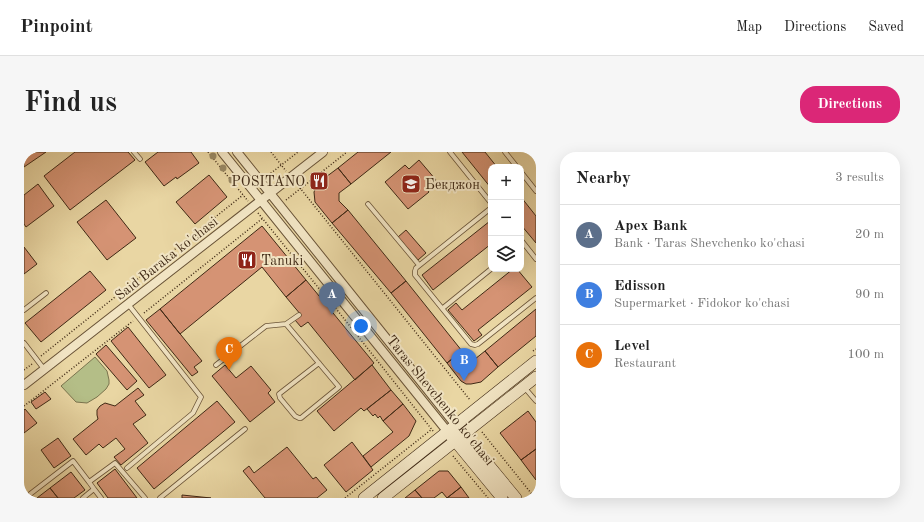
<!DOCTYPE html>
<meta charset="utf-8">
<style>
:root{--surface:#fff;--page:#f6f6f6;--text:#222;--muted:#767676;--line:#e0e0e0;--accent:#db2777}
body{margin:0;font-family:"Old Standard TT",serif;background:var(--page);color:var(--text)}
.controls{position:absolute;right:12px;top:12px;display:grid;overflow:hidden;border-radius:8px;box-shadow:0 4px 16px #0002}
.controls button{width:36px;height:36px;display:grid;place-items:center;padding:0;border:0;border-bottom:1px solid var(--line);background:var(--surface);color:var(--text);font:20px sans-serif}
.you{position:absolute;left:337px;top:174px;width:14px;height:14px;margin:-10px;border:3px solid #fff;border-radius:50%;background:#1a73e8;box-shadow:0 0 0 6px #1a73e833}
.badge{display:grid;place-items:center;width:26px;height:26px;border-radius:50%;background:var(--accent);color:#fff;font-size:13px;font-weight:700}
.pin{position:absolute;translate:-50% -33px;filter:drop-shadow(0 1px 2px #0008)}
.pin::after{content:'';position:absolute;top:21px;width:14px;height:12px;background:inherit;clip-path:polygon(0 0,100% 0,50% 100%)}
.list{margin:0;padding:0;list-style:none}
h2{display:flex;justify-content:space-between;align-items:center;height:52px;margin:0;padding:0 16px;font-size:17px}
h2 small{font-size:13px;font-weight:400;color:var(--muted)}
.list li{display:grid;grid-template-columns:26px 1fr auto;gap:12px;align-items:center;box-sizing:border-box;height:60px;padding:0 16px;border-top:1px solid var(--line)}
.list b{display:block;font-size:15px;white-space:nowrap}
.list p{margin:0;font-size:13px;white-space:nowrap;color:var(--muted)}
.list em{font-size:13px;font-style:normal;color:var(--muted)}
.icon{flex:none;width:22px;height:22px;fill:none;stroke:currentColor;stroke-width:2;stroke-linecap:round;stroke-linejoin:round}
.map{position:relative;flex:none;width:512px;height:346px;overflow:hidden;border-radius:16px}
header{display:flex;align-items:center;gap:24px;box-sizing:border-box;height:56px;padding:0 20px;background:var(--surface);border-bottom:1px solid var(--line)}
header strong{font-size:19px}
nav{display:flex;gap:22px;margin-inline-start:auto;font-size:14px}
.intro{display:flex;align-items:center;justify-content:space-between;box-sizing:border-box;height:96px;padding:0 24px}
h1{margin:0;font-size:28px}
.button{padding:10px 18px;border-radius:16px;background:var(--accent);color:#fff;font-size:14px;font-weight:700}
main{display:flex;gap:24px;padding:0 24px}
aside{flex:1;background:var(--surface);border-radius:16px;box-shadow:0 4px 16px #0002}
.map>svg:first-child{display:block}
</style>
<header>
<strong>Pinpoint</strong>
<nav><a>Map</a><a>Directions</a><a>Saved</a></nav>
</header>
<div class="intro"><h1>Find us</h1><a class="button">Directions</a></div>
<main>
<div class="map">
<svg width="512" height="346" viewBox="0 0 512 346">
<rect width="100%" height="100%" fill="#e9d6a3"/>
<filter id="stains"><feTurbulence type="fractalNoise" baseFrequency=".005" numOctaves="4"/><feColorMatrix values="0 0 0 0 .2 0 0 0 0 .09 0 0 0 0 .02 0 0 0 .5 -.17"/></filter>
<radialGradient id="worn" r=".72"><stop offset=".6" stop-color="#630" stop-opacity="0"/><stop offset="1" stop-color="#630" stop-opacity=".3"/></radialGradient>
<path fill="#b4be87" stroke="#7a744e" d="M 71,205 L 83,219 L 85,228 L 85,232 L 82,237 L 73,245 L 63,251 L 52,250 L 37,234 Z"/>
<path fill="#d59374" stroke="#3f2915" d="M 0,0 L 22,0 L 0,15 Z
M 51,0 L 104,0 L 111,8 L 46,58 L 20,24 Z
M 134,0 L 167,0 L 175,11 L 153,27 L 152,25 L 140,34 L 121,10 Z
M 334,0 L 367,0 L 327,32 L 314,16 Z
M 438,0 L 461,0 L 473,15 L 467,15 L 467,36 Z
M 395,8 L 412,28 L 402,36 L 405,40 L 384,57 L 361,30 L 381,13 L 385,17 Z
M 314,16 L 327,32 L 315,41 L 315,49 L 324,58 L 308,71 L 291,50 L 290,40 L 294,31 Z
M 185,23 L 203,45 L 171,72 L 152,50 Z
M 14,32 L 30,54 L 2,75 L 0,72 L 0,43 Z
M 497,45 L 512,64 L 512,91 L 497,73 Z
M 82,48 L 112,86 L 83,108 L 53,70 Z
M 324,58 L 382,129 L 367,141 L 308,71 Z
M 466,69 L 467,71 L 467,92 L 409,138 L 398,123 Z
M 238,74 L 282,128 L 262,145 L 238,115 L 156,182 L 136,157 Z
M 382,78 L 402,101 L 394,108 L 374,85 Z
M 0,95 L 13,112 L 0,122 Z
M 489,117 L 493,117 L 508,135 L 454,178 L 458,183 L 450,189 L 424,158 L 432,151 L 438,158 Z
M 66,119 L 82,138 L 17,190 L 1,171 Z
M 282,128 L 350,211 L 331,228 L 284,170 L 277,175 L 271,168 L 277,163 L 262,145 Z
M 382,129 L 438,199 L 423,211 L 367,141 Z
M 136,157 L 178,209 L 170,215 L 174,220 L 168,224 L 122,168 Z
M 512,157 L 512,184 L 474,215 L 461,199 Z
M 104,175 L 142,223 L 125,236 L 87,189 Z
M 82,193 L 113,229 L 103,238 L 72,202 Z
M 438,199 L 444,206 L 451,207 L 461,199 L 474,215 L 457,230 L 447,232 L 442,232 L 437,229 L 423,211 Z
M 201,213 L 212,226 L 227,214 L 247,238 L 244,241 L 251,250 L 226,270 L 188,224 Z
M 348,213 L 367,238 L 340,259 L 337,256 L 310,279 L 293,259 Z
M 114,236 L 120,243 L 111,249 L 122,263 L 109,272 L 124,291 L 97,313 L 90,305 L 101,297 L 92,286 L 79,296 L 75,292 L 62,303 L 49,287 L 74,267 L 73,263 L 73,258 L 76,254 L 81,251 L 91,254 Z
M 367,238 L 379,252 L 359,269 L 356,264 L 354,266 L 351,262 L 349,264 L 343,257 Z
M 21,240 L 27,247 L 12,257 L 7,250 Z
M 193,249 L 211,270 L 130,337 L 113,316 Z
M 379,252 L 392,269 L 385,284 L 347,315 L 339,304 L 369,280 L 359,269 Z
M 1,257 L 13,271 L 0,281 L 0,258 Z
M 504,259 L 512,270 L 512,297 L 497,308 L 476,281 Z
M 34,286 L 47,304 L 30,316 L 17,298 Z
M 328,290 L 349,318 L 322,340 L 300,313 Z
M 263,295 L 289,327 L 292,325 L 303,338 L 293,346 L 241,346 L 219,319 L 225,314 L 230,321 Z
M 512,297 L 512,328 L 497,308 Z
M 91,317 L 113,346 L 84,346 L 73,331 Z
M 415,319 L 424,319 L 437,335 L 423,346 L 418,340 L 410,346 L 398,346 L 391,338 Z
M 47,320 L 61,338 L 50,346 L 34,346 L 26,336 Z
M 437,335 L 445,346 L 423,346 Z
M 26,336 L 34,346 L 13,346 Z
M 391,338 L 398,346 L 381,346 Z
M 158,343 L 187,346 L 158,346 Z"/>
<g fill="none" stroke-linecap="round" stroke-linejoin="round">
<defs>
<path id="lane" d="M 110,0 L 116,7
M 426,0 L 467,51
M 481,0 L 493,15
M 497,20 L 512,39
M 344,52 L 395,113
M 467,56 L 392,116 L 391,119 L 391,123 L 447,192 L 451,193 L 454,192 L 512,146
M 497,88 L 512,107
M 301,144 L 309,138
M 419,156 L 467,117
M 0,158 L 22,141
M 262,172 L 315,235 L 277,266 L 275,266 L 271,264 L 256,246 L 255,242 L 295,211
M 0,191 L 20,217
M 192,213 L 242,174 L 262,172 L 275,163
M 500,235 L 512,249
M 103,316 L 169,261 L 177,245 L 104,152
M 70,337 L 77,346
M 1,346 L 49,309 L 65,330 L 91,311 L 121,346
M 59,346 L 70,337 L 65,330
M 136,346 L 221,277"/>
<path id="street" d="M 198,0 L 423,279
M 213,0 L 431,272
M 0,233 L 299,0"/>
<path id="secondary" d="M 435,277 L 492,346
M 427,284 L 478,346
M 340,346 L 512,209
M 359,346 L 512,225"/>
</defs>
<use href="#lane" stroke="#6a5438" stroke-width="5.5"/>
<use href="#street" stroke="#6a5438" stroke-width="10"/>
<use href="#secondary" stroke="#3f2915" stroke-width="12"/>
<path stroke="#3f2915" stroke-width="1.5" stroke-dasharray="1 2" stroke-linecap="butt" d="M 184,0 L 224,49
M 247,0 L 262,19
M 242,25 L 274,0
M 272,31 L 446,248
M 262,48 L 323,0
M 234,61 L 297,139
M 306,149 L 409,279
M 120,161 L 239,66
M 509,199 L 512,197
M 17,204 L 219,43
M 0,218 L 8,212
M 0,254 L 109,169
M 458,280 L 511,346
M 429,304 L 464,346
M 321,346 L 408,277"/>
<use href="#lane" stroke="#f1e4c3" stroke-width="4"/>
<use href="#street" stroke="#f1e4c3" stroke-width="8"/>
<use href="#secondary" stroke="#f1e4c3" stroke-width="11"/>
</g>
<g fill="#988762">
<circle cx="189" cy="4" r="3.5"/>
<circle cx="199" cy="16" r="3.5"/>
<circle cx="208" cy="28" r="3.5"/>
</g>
<defs>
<symbol id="restaurant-square" viewBox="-11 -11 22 22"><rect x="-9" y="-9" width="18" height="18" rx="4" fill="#8f2418" stroke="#f1e4c3"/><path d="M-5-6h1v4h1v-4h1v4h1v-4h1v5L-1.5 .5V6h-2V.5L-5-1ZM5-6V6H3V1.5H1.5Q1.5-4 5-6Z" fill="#fff"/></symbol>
<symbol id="school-square" viewBox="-11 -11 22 22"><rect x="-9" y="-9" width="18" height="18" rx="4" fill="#8f2418" stroke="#f1e4c3"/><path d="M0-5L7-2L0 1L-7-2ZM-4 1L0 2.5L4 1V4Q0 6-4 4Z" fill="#fff"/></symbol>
</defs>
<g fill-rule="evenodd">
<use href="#restaurant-square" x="284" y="18" width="22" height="22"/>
<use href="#school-square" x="376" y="21" width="22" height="22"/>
<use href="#restaurant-square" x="212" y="97" width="22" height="22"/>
</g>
<g text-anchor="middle" stroke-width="4" stroke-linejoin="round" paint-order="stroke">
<g font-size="14" fill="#3f2915" stroke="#f1e4c3" text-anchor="start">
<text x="281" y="34" text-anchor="end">POSITANO</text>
<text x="401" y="37">Бекджон</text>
<text x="237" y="113">Tanuki</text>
</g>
<g font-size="14" fill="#3f2915" stroke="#f1e4c3">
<text transform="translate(142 106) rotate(-38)" y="5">Said Baraka ko'chasi</text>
<text transform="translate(417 248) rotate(51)" y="5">Taras Shevchenko ko'chasi</text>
</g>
</g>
<rect width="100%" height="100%" filter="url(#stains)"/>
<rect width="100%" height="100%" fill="url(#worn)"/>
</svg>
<div class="controls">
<button>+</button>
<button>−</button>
<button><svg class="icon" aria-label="layers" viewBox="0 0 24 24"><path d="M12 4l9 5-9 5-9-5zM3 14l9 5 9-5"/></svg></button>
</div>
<div class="you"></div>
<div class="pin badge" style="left:308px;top:163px;background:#5c6f8a">A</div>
<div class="pin badge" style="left:440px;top:229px;background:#3f7fe0">B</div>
<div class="pin badge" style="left:205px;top:218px;background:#e8710a">C</div>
</div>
<aside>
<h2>Nearby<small>3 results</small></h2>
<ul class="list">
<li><span class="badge" style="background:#5c6f8a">A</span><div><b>Apex Bank</b><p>Bank · Taras Shevchenko ko'chasi</p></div><em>20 m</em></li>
<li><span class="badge" style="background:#3f7fe0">B</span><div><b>Edisson</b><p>Supermarket · Fidokor ko'chasi</p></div><em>90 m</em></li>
<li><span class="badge" style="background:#e8710a">C</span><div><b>Level</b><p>Restaurant</p></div><em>100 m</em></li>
</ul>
</aside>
</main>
